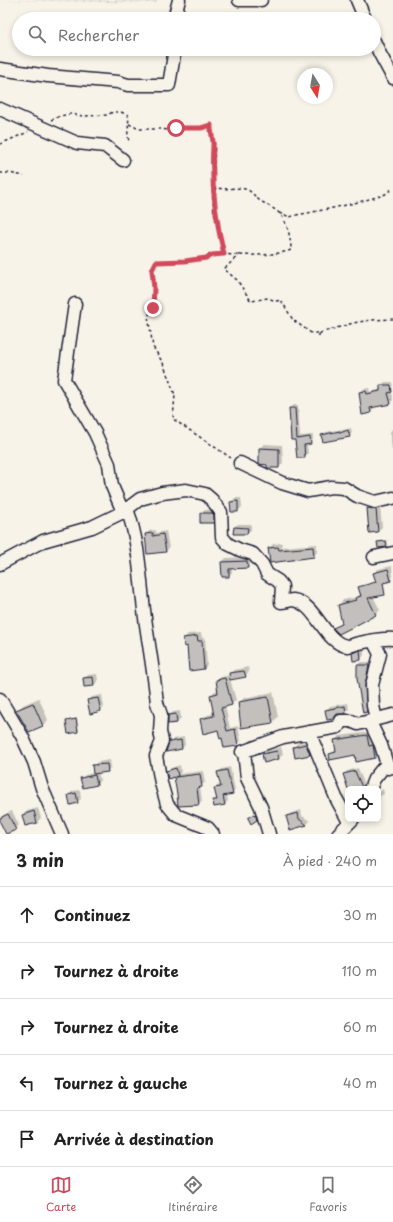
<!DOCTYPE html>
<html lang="fr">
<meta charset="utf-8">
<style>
:root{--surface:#fff;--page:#f6f6f6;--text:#222;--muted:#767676;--line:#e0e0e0;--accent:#d1495b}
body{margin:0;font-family:"Playpen Sans",sans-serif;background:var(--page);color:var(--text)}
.controls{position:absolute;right:12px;bottom:12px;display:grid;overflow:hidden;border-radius:6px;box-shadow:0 2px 6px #0003}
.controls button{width:36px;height:36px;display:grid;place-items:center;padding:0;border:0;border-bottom:1px solid var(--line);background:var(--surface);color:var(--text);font:20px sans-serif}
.compass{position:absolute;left:297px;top:68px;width:36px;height:36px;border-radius:50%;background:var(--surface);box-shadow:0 2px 6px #0003;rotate:169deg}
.stop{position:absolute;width:12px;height:12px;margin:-9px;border:3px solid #d1495b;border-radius:50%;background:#fff}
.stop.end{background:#d1495b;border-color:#fff;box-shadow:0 1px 4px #0008}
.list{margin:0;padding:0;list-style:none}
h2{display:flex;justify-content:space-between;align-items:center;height:52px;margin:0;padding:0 16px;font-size:17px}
h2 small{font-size:13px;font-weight:400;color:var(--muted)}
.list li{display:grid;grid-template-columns:26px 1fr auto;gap:12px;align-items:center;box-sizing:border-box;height:56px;padding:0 16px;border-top:1px solid var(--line)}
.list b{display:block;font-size:15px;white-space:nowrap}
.list em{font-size:13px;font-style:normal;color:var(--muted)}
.icon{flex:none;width:22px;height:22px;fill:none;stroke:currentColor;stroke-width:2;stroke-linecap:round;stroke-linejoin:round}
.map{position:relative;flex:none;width:393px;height:834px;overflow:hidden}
.search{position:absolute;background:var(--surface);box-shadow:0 2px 6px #0003;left:12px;right:12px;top:12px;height:44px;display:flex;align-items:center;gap:10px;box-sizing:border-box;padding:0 14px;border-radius:22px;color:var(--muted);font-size:15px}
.sheet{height:332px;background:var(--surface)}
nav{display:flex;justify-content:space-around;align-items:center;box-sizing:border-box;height:56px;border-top:1px solid var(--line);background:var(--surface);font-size:11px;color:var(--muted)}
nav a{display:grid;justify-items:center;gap:2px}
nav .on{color:var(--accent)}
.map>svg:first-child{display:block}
</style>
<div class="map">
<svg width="393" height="834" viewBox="0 0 393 834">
<defs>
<pattern id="industrial-grid" width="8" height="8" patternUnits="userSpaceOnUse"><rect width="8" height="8" fill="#e7e3db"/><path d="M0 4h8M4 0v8" fill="none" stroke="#c6c2bd"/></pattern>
</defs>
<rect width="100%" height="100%" fill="#f7f3e8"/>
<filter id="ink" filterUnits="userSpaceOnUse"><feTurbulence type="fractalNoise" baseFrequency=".025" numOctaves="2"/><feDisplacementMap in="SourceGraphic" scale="8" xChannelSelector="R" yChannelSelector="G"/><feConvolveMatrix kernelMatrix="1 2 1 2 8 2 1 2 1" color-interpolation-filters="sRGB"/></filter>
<g filter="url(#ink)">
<path fill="url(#industrial-grid)" d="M 0,0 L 157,0 L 156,3 Z"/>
<path fill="#0003" d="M 150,17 L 155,17 L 155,19 L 148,19 Z
M 385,382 L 393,382 L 392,391 L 393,400 L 390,403 L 374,406 L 374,408 L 371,412 L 363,414 L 360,392 L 363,389 L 369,388 L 370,392 L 381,389 L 381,386 Z
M 294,405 L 298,405 L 300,436 L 313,435 L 313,440 L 310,443 L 307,443 L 308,453 L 304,457 L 298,457 L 290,409 Z
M 351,428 L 352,433 L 349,436 L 322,435 L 326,432 L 343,429 L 343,430 Z
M 393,428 L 393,450 L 392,450 L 390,432 Z
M 264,444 L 282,445 L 283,463 L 279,467 L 260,463 L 260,448 Z
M 235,498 L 241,498 L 242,507 L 238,511 L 231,502 Z
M 372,505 L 380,506 L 382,527 L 378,531 L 368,509 Z
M 216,509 L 217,518 L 214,522 L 201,513 L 205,510 Z
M 238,524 L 251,524 L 251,530 L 247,533 L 234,527 Z
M 156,530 L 156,533 L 166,531 L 169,548 L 166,551 L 147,553 L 146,534 L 149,531 Z
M 387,540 L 388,544 L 386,546 L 378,543 L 380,541 Z
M 282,543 L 282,547 L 317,544 L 317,552 L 314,556 L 271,562 L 269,548 L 273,544 Z
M 251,557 L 251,563 L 247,567 L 232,568 L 232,572 L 229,576 L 223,576 L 222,562 L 226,558 Z
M 392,566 L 393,577 L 390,580 L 374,573 L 378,569 Z
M 370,590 L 380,610 L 376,614 L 335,628 L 343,622 L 339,605 L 343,600 L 357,597 L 361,593 Z
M 201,633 L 202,638 L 205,637 L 207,665 L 204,668 L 184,638 L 188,634 Z
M 364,647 L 364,655 L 361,659 L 353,653 L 357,649 Z
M 361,662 L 373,662 L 370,708 L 366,711 L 358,666 Z
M 248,667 L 249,672 L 245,676 L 230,679 L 236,700 L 232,704 L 225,706 L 230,728 L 238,726 L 241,741 L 237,745 L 223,737 L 219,729 L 201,720 L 205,716 L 214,713 L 211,695 L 215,691 L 219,690 L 217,681 L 221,677 L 230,675 L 234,670 Z
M 97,674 L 98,681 L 94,685 L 84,678 L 88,675 Z
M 273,692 L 278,717 L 273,722 L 242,727 L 239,703 L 244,698 Z
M 102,695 L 104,707 L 100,711 L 88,700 L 92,697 Z
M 39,698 L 48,720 L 42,726 L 17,711 L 23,705 Z
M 348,703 L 349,709 L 345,713 L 338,713 L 333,718 L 326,710 L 330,706 Z
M 180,711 L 181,718 L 177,722 L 169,716 L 173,712 Z
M 77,718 L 79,730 L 78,732 L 67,721 L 69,720 Z
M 371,732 L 372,743 L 376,742 L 379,754 L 375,757 L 355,754 L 330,754 L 336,750 L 335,740 L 339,736 Z
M 184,737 L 185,745 L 181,749 L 170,743 L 174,739 Z
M 310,741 L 314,750 L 310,754 L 295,757 L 294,747 L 298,743 Z
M 281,747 L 283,754 L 279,758 L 264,761 L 263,755 L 267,751 Z
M 110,760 L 111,767 L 107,771 L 98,772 L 100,780 L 97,784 L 82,779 L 85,775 L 94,773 L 93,766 L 97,762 Z
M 180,765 L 181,772 L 179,774 L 203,771 L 205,783 L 200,786 L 202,801 L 198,804 L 180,805 L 174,776 L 167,771 L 171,768 Z
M 230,767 L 235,790 L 232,793 L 227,794 L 228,801 L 225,804 L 214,801 L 217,798 L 215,789 L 218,785 L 221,785 L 218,772 L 222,769 Z
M 358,768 L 366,788 L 350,789 L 344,775 L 347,771 Z
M 383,789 L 384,794 L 378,797 L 378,793 Z
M 80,790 L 81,799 L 77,802 L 69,795 L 73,791 Z
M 38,808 L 41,818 L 37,822 L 26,825 L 23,815 L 27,811 Z
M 301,810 L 302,816 L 310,821 L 307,824 L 291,828 L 287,816 L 291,813 Z
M 12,811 L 19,825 L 15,829 L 0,820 L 3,815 Z
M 259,811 L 260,816 L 257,820 L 249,818 Z"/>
<path fill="#c2bfbd" stroke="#22223b" d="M 380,385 L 391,385 L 392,392 L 388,393 L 391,404 L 370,408 L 371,413 L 362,415 L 359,392 L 366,391 L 367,394 L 380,391 Z
M 289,408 L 295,408 L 297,439 L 310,437 L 311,444 L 304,445 L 305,458 L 297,458 L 295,440 L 291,440 Z
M 348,430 L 350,437 L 323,442 L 321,435 L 340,431 L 340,433 Z
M 259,448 L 279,449 L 279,468 L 267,468 L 267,465 L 259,464 Z
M 238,501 L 238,512 L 231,512 L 230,502 Z
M 367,508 L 376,509 L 378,532 L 369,533 Z
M 200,513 L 212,513 L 214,515 L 214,523 L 200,523 Z
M 234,527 L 248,528 L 247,534 L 233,534 Z
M 153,533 L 153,536 L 163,534 L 166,552 L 147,554 L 145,534 Z
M 386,541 L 387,547 L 378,548 L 377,542 Z
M 278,547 L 279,550 L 313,547 L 314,557 L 270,563 L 268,548 Z
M 247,561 L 248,568 L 229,569 L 229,577 L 222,577 L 221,562 Z
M 388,569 L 391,581 L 383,583 L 385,595 L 368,598 L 376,615 L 339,634 L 333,628 L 342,624 L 338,605 L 356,600 L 355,598 L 361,596 L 358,587 L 376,582 L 373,573 Z
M 197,636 L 198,641 L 202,641 L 204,669 L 189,671 L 187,646 L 184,647 L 183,638 Z
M 360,650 L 361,660 L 353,661 L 352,653 Z
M 357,665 L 369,665 L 365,685 L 367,712 L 363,713 L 357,679 Z
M 244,671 L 246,677 L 230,680 L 229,673 Z
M 93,677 L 94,686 L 84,687 L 83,678 Z
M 225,678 L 232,705 L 221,708 L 227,731 L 235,729 L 238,746 L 224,748 L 222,738 L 220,739 L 218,730 L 203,734 L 200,719 L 214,716 L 210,695 L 218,693 L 216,680 Z
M 268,697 L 273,723 L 241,728 L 238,702 Z
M 98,698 L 101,711 L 90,714 L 87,700 Z
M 33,703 L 43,726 L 29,732 L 16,710 Z
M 345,706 L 346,714 L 337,714 L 333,719 L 327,720 L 325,710 Z
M 176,714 L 177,723 L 168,724 L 168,715 Z
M 76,719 L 78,732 L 68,734 L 66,721 Z
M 367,735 L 369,746 L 373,745 L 375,758 L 356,762 L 355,755 L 330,760 L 329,754 L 336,752 L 334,740 Z
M 181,740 L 182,749 L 166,752 L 169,742 Z
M 306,744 L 310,755 L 295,758 L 293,747 Z
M 277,751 L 279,759 L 264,763 L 262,754 Z
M 107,764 L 108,772 L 93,774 L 92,765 Z
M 176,768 L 178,776 L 175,777 L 200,774 L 202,787 L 197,788 L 199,805 L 178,806 L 177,794 L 174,777 L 168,779 L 166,771 Z
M 227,770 L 233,794 L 223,796 L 225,805 L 214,807 L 213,800 L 217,800 L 214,788 L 221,787 L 217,772 Z
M 355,771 L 357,776 L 363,789 L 348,789 L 343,774 Z
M 95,775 L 97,785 L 83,788 L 80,778 Z
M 76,793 L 78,803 L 70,805 L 68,795 Z
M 34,811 L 37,823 L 25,826 L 22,815 Z
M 298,813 L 299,819 L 307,825 L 290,830 L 286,816 Z
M 8,814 L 16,830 L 6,834 L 0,822 L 0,818 Z
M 255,814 L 257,820 L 251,824 L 248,818 Z"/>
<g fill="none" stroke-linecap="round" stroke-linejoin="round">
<defs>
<path id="minor" d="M 239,0 L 261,0
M 357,0 L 365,19
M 176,19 L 176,11 L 179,0
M 374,41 L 380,54 L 393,78
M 0,69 L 48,76 L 118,82 L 128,85 L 169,85 L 175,49
M 0,109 L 77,143 L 105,146 L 123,160
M 75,304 L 64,380 L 95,433 L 109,464 L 112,486 L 123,512
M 240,463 L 282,483 L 308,491 L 331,487 L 344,488 L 357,496 L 375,502 L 393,498
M 127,509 C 140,544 140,581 145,618 C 149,646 154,674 157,703 L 161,715 L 160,732 L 162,741 L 156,756 L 161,783 L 167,804 L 176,815 L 208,828 L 213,834
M 374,557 L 393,553
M 0,564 L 43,541 L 92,527 L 123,512 L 140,499 L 162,493 L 186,490 L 205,494 L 212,500 L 221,512 L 222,537 L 228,544 L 240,550 L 253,554 L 262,564 L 267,574 L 278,581 L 282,586 L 281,602 C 285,602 290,600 293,600 C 316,603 325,644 347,646 C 350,646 355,644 359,643 C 370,641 382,638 393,639
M 373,641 L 380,654 L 372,685 L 373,706 L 376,719
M 0,699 L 22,736 L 34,762 L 42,788 L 62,834
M 370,722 L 381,745 L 388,768
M 309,732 L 337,800 L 349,822
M 242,752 L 283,737 L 338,727 L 341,721 L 351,721 L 358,724 L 393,715
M 244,752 L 247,778 L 261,807 L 269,834
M 370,789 L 374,779 L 383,768 L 393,767
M 338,834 L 353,819"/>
</defs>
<use href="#minor" stroke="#22223b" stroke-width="15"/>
<path stroke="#22223b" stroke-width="1.5" stroke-dasharray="3 3" stroke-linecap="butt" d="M 51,120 L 60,116 L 71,114 L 83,116 L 107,115 L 113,112 L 121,112 L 128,115 C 130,126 126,131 129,141
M 129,124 L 139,129 L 160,129 L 170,130 L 176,128 L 201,128 L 211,125 L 210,129 L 214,145 L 213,190 L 217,188 C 226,190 236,187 245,189 C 251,190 254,196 259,200 C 265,204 272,207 278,212 C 287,220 291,238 291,250 C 276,256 241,256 224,254
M 0,144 L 28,132
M 0,173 L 9,173 L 24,176
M 213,190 L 214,210 L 224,254 L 212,255 L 206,258 L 185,261 L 156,262 L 153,270 L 154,288 L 153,308 L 148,316 L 153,347 L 163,363 L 175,395 L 173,419 L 231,458
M 279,213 L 290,217 L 296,215 C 325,210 354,204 383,195 C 387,194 389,190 393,189
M 240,254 L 224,269 L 237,280 L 251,301 L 268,298 L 276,301 L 281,300 L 293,320 L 311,333 L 320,333 L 318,337
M 320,333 L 353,323 L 371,320 L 393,319"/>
<use href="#minor" stroke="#f7f3e8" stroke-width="12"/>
</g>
</g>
<g fill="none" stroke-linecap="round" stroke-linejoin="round" filter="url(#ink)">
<path stroke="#d1495b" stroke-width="5" d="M 153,308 L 154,288 L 152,270 L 156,262 L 185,261 L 206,258 L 212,255 L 224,254 C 215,218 211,184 213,146 C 214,139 210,132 211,125 L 201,128 L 176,128"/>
</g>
</svg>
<div class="controls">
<button><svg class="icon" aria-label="locate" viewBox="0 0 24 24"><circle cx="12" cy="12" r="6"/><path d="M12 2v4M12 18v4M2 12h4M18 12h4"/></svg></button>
</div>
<svg class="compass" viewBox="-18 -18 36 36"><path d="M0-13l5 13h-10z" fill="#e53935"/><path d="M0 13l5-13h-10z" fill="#767676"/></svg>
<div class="stop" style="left:176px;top:128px"></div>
<div class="stop end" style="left:153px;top:308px"></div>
<div class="search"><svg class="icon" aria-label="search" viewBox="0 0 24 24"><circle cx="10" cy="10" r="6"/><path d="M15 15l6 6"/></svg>Rechercher</div>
</div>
<section class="sheet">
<h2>3 min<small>À pied · 240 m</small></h2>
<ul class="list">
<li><svg class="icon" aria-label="ahead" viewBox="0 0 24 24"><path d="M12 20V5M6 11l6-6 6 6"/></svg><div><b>Continuez</b></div><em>30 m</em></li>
<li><svg class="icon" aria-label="right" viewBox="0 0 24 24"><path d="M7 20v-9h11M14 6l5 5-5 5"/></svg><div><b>Tournez à droite</b></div><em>110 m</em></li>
<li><svg class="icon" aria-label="right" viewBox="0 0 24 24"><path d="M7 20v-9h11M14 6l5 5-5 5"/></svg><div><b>Tournez à droite</b></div><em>60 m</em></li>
<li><svg class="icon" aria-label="left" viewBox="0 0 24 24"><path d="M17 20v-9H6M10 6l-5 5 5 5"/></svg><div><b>Tournez à gauche</b></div><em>40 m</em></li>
<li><svg class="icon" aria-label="arrive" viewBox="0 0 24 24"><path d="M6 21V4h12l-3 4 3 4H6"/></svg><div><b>Arrivée à destination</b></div></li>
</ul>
</section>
<nav>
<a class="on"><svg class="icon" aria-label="map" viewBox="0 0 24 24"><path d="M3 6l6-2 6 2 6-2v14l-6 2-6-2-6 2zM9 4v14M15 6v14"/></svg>Carte</a>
<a><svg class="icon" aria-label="directions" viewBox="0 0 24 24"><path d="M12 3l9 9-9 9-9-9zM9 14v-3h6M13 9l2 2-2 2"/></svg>Itinéraire</a>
<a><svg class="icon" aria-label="saved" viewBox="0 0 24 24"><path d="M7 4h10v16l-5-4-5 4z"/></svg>Favoris</a>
</nav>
